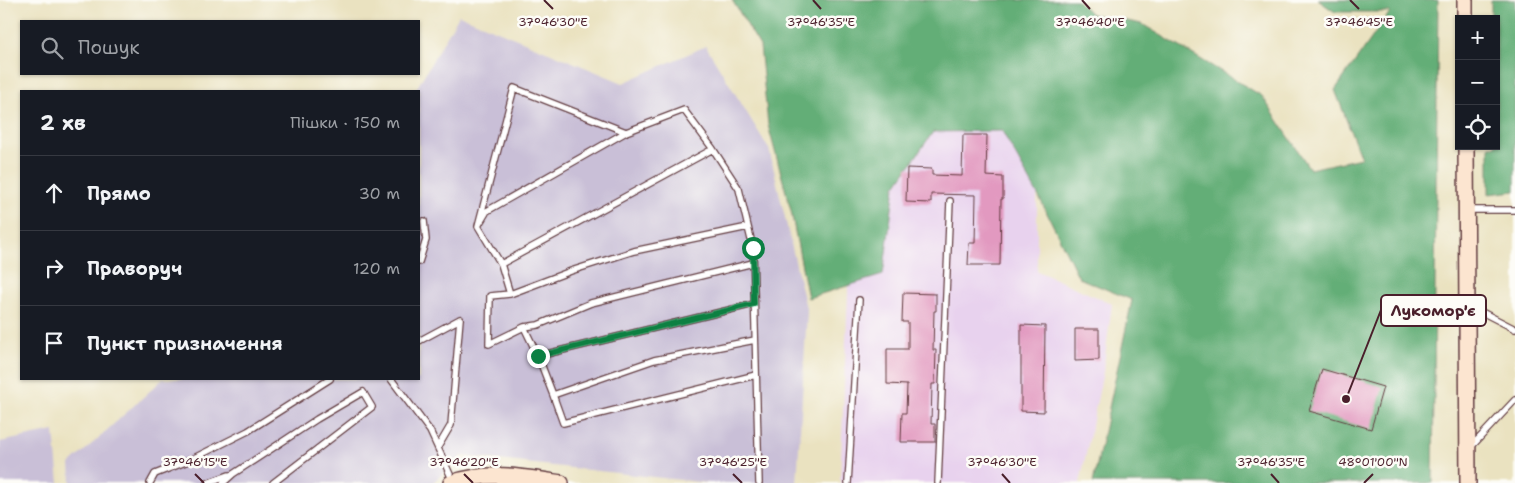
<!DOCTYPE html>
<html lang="uk">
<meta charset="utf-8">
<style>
:root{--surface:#171b24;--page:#242831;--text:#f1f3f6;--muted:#9ea1a6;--line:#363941}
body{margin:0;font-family:"Shantell Sans",sans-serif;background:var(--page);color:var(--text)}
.controls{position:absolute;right:15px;top:15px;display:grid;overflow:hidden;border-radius:0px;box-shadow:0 1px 4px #0004}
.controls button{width:45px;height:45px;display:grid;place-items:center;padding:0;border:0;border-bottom:1px solid var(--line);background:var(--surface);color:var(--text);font:25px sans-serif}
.stop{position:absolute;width:15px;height:15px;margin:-11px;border:4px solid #0b8043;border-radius:50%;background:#fff}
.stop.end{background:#0b8043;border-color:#fff;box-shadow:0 1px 5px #0008}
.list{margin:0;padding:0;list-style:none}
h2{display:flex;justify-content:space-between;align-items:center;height:65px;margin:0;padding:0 20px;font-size:21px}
h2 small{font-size:16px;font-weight:400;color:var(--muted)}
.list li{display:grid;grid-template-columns:32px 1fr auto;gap:15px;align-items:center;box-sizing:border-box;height:75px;padding:0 20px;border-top:1px solid var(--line)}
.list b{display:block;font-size:19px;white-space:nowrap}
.list em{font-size:16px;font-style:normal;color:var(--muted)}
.icon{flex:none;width:28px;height:28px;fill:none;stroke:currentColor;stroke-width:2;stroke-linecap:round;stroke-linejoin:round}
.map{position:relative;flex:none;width:1515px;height:483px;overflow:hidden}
.search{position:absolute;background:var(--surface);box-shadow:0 1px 4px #0004;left:20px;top:20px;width:400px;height:55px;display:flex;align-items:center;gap:12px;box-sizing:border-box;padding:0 18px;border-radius:0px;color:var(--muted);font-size:19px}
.panel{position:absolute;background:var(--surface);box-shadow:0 1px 4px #0004;left:20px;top:90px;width:400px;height:290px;border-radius:0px}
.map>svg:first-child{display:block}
</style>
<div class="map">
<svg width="1515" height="483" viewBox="0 0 1515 483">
<rect width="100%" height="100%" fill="#fdfcf7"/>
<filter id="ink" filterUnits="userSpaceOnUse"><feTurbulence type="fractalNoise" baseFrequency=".02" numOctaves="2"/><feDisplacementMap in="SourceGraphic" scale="10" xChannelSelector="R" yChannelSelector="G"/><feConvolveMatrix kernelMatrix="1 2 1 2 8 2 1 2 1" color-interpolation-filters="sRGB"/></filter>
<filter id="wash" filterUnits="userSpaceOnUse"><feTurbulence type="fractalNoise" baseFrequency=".0096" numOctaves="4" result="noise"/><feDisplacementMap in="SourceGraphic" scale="20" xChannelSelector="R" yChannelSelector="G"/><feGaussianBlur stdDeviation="1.12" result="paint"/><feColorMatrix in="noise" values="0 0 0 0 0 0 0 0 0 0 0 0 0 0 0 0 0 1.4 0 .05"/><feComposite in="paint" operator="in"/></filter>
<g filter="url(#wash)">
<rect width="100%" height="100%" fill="#eae2c0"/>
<path fill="#e8d2ee" d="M 855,126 L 1037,130 L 1037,271 L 1112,304 L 1103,372 L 1080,483 L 840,483 Z"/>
<path fill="#c9bfd7" d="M 459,15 L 623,83 L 706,46 L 769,149 L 807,312 L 797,483 L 708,483 L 462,456 L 432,483 L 71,483 L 70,464 L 163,379 L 419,379 L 419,91 L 415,91 Z
M 54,431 L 59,483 L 0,483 L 0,442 Z"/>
<path fill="#63ae77" stroke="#566651" d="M 732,0 L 1077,0 L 1091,14 L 1142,24 L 1262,96 L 1310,169 L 1361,158 L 1335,90 L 1390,12 L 1335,12 L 1318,0 L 1438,0 L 1433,483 L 1093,483 L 1132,300 L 1079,278 L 1039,197 L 1002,131 L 933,132 L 895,187 L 883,275 L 808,298 L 791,211 L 768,125 L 760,46 Z
M 1491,0 L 1515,0 L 1515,191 L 1489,194 L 1489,146 L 1496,146 L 1496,19 L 1491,19 Z"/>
<g id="blocks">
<path fill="#e299c0" d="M 963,135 L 987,135 L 986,176 L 1003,177 L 1003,199 L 1001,199 L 1000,265 L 968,265 L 969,243 L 975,243 L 976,195 L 931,194 L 931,203 L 906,202 L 907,168 L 932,169 L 932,175 L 962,176 Z
M 903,293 L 936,294 L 936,311 L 934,311 L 933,350 L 936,350 L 935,384 L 932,384 L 931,424 L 935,424 L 935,442 L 901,442 L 902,413 L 906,413 L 907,385 L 887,384 L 887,349 L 908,349 L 908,322 L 902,322 Z
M 1021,325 L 1045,326 L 1044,412 L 1021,411 Z
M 1075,329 L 1099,329 L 1099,360 L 1075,361 Z
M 1322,369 L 1383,387 L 1371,429 L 1309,411 Z"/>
</g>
</g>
<g filter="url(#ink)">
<use href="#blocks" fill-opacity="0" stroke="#623c41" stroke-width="1"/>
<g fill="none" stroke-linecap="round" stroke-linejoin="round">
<defs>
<path id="lane" d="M 626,132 L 514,88 L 478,226 L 487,211 L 626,132 L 684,110 L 713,149 L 739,189 L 753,248 L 759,483
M 1467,210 L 1515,210
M 479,224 L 478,226 L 501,264 L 713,149
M 419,262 L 426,240 L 424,221
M 753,263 L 591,303 L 538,325 L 524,327 L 538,356 L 754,304
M 501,264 L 510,294 L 571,271 L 634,251 L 748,227
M 510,294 L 490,296 L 489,344 L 524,327
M 1468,305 L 1515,329
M 419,341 L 460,319
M 538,356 L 553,395 L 654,360 L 755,340
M 391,379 L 430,431 L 453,481
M 553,395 L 563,423 L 756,375
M 438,447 L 451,425 L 460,319
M 1470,448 L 1515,400
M 150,483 L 155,474 L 188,461 L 248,431 L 330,379
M 207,483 L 229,475
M 223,483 L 233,474 L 317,419 L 363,392 L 372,407 L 273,483
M 848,483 L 859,300
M 938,483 L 950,201"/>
<path id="secondary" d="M 1465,0 L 1465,19
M 1466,146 L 1468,483
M 451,483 C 488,470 524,477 561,483"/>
</defs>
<use href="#lane" stroke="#623c41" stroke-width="8"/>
<use href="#secondary" stroke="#623c41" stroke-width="18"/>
<use href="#lane" stroke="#fff" stroke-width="5.5"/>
<use href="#secondary" stroke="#fce5d0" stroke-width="15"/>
</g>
</g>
<g fill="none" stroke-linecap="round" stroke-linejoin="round" filter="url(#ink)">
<path stroke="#0b8043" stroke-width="6" d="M 538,356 L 754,304 L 753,248"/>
</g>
<path fill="none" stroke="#4a1f2b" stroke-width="2" d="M 544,0 L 553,9M 813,0 L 821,9M 1082,0 L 1090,9M 1350,0 L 1359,9M 195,474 L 204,483M 464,474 L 473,483M 733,474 L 742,483M 1002,474 L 1010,483M 1271,474 L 1279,483M 1364,483 L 1373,474"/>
<g font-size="12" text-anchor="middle" fill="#4a1f2b" stroke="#fdfcf7" stroke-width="5" stroke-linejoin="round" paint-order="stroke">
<text x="1359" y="26">37°46'45"E</text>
<text x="553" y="26">37°46'30"E</text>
<text x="821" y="26">37°46'35"E</text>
<text x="1090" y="26">37°46'40"E</text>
<text x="195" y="466">37°46'15"E</text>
<text x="464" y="466">37°46'20"E</text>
<text x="733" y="466">37°46'25"E</text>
<text x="1002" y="466">37°46'30"E</text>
<text x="1271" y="466">37°46'35"E</text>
<text x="1373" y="466">48°01'00"N</text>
</g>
<path fill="none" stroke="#4a1f2b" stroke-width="2" d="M1346 399L1381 310"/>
<circle fill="#4a1f2b" stroke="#fdfcf7" stroke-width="2" cx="1346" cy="399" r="5"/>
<rect fill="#fdfcf7" stroke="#4a1f2b" stroke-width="2" x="1381" y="295" width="105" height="31" rx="5"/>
<g font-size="16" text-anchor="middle" font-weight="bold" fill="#4a1f2b">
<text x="1433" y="316">Лукомор'є</text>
</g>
</svg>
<div class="controls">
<button>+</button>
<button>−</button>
<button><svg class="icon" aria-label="locate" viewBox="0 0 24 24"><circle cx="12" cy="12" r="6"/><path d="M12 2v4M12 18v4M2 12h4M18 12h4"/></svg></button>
</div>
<div class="stop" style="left:753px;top:248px"></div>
<div class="stop end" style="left:538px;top:356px"></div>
<div class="search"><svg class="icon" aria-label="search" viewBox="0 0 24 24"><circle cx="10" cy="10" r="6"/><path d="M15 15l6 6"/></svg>Пошук</div>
<section class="panel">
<h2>2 хв<small>Пішки · 150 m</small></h2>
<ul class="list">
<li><svg class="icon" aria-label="ahead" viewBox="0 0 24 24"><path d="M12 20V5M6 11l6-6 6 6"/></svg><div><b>Прямо</b></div><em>30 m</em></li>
<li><svg class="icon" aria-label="right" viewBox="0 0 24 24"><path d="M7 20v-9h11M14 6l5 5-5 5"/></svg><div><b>Праворуч</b></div><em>120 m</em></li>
<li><svg class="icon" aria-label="arrive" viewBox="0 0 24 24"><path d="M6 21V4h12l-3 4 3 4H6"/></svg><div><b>Пункт призначення</b></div></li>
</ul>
</section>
</div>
